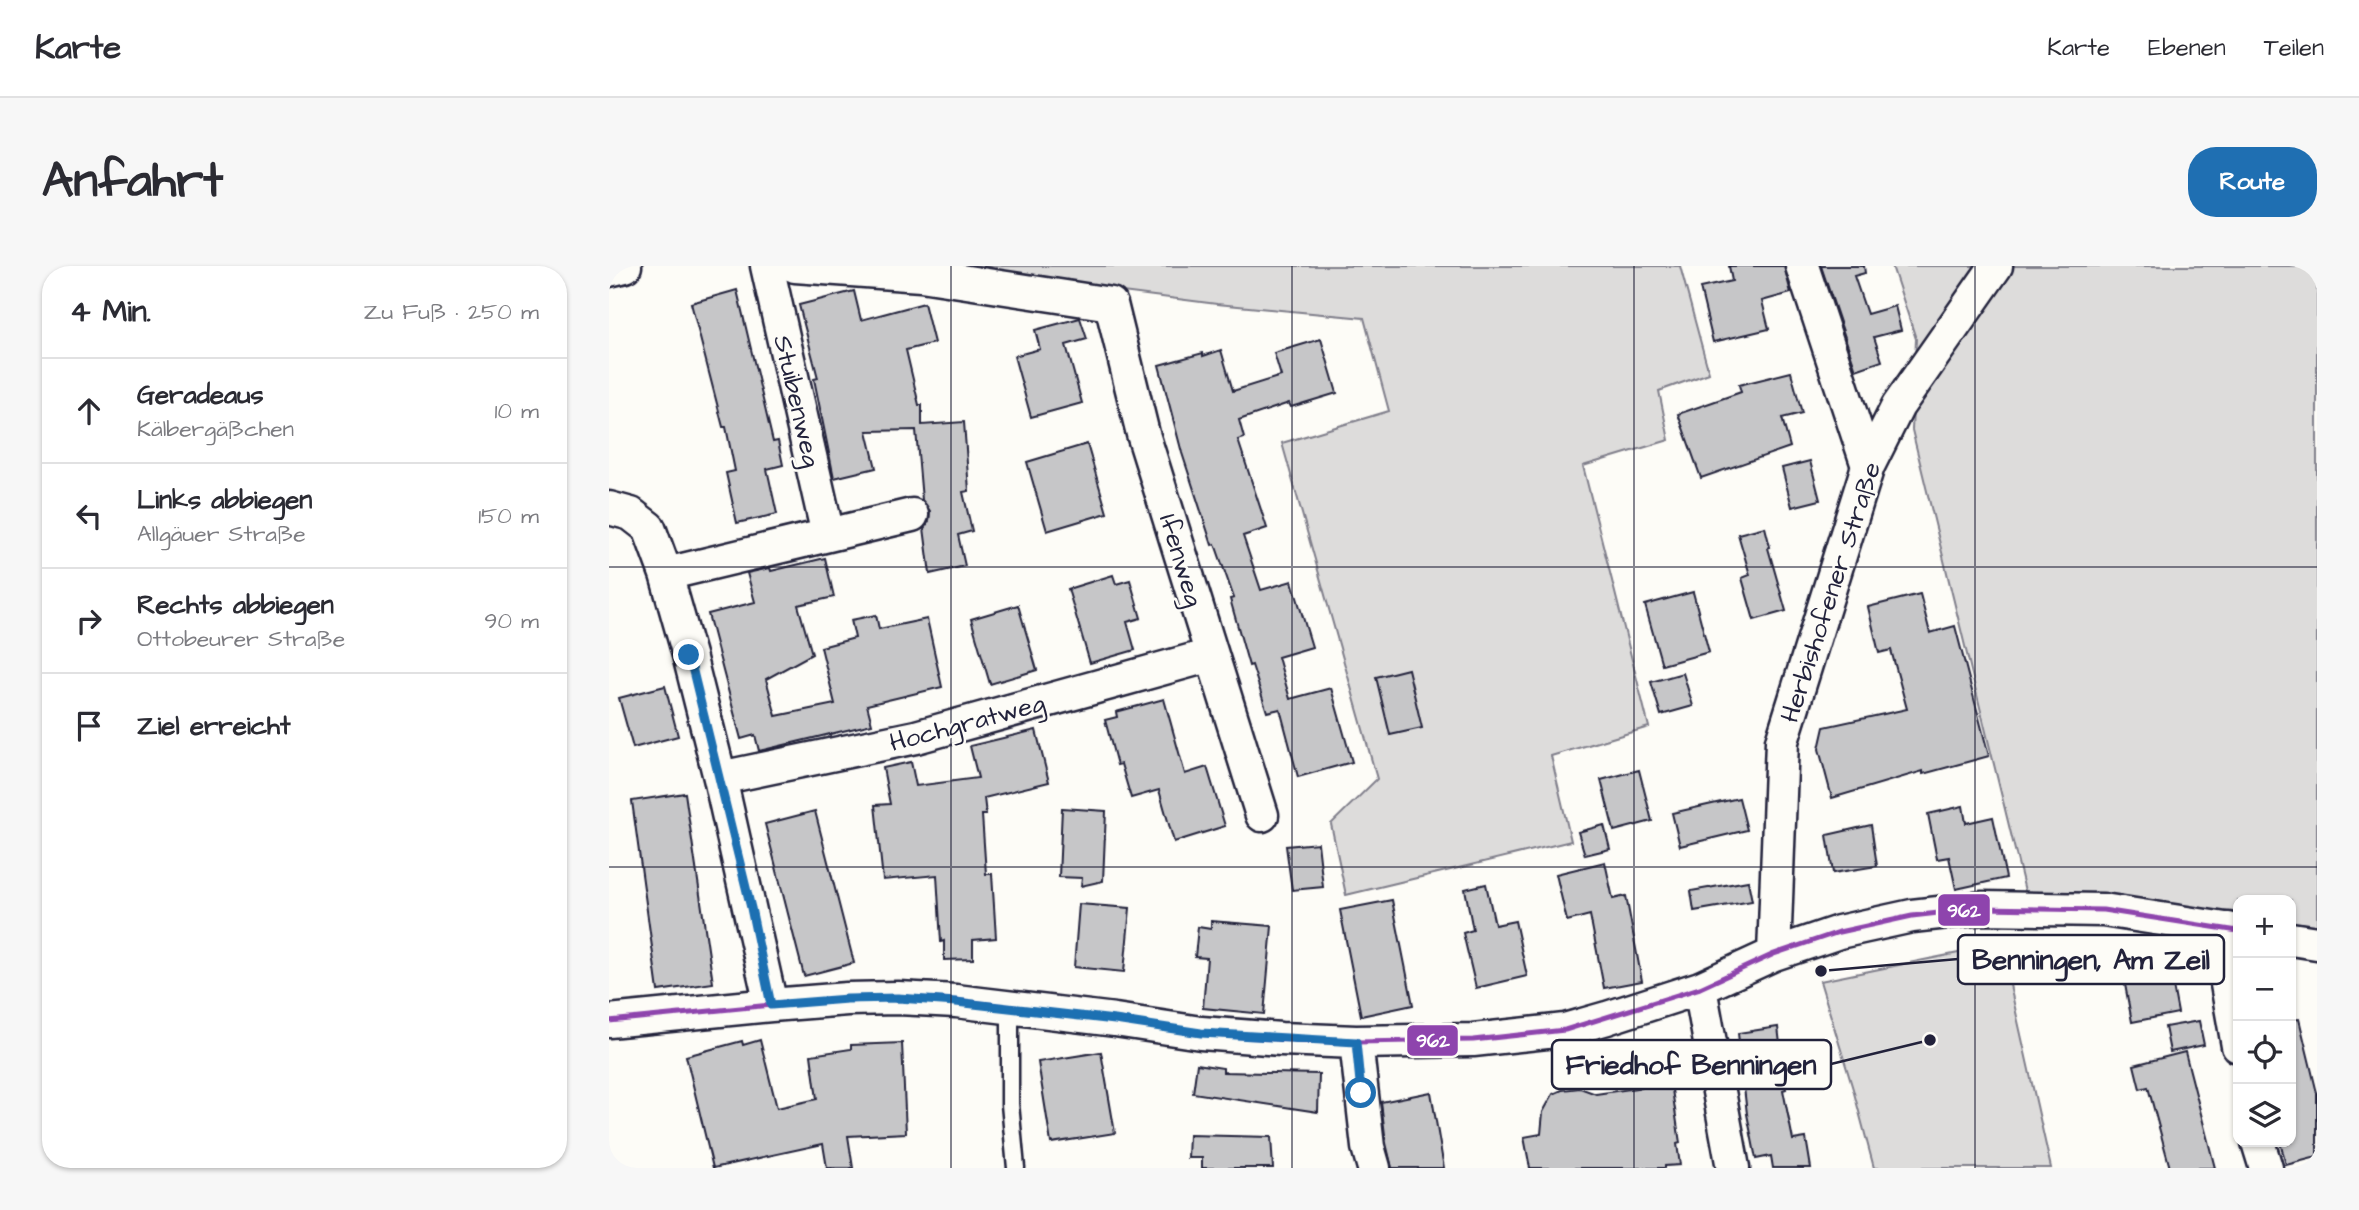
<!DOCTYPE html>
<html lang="de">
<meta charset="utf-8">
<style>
:root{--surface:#fff;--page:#f7f7f7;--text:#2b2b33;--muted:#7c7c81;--line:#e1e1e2;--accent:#1f6fb2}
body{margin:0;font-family:"Architects Daughter",sans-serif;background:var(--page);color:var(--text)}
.controls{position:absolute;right:21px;bottom:21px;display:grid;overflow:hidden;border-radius:14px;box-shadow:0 2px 5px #0004}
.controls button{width:63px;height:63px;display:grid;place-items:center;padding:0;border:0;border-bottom:2px solid var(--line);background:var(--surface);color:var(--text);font:35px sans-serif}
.stop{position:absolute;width:21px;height:21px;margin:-16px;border:5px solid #1f6fb2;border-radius:50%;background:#fff}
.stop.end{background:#1f6fb2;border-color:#fff;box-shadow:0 2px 7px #0008}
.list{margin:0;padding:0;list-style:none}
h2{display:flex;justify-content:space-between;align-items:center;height:91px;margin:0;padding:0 28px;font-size:30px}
h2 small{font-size:23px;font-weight:400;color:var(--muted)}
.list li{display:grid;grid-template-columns:46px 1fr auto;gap:21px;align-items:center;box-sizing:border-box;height:105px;padding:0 28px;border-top:2px solid var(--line)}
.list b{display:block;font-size:26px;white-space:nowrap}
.list p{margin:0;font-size:23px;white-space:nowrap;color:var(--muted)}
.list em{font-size:23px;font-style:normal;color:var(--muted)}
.icon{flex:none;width:38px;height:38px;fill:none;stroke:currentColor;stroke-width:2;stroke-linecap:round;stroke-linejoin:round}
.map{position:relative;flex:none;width:1708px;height:902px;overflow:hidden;border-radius:28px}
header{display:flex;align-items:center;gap:42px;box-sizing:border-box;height:98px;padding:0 35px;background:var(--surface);border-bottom:2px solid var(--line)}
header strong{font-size:33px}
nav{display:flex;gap:38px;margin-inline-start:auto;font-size:24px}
.intro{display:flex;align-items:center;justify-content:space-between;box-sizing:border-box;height:168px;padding:0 42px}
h1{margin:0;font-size:49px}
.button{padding:18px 32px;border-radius:28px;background:var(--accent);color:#fff;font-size:24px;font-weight:700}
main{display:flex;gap:42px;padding:0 42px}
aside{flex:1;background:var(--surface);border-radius:28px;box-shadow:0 2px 5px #0004}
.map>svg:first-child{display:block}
</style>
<header>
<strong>Karte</strong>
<nav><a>Karte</a><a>Ebenen</a><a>Teilen</a></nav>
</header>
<div class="intro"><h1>Anfahrt</h1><a class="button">Route</a></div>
<main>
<aside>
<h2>4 Min.<small>Zu Fuß · 250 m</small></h2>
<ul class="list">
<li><svg class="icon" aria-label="ahead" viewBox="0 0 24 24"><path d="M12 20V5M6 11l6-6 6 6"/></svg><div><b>Geradeaus</b><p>Kälbergäßchen</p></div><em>10 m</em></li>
<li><svg class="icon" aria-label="left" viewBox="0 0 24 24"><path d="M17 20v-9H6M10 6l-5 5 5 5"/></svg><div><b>Links abbiegen</b><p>Allgäuer Straße</p></div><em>150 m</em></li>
<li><svg class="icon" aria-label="right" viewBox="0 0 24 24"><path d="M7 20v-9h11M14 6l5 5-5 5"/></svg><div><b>Rechts abbiegen</b><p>Ottobeurer Straße</p></div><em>90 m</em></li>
<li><svg class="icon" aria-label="arrive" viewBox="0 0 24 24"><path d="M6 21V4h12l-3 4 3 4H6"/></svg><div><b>Ziel erreicht</b></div></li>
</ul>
</aside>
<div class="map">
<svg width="1708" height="902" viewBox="0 0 1708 902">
<rect width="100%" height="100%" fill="#fdfcf7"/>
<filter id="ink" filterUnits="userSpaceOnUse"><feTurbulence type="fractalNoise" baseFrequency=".0143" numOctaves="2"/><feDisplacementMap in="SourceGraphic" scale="14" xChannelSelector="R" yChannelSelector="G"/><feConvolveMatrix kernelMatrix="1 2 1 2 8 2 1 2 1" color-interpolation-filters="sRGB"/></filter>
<g filter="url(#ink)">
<path fill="#dddcdb" stroke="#807f8b" stroke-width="2" d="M 370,0 L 1071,0 L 1100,107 L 1050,125 L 1060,174 L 974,200 L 1040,461 L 942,490 L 962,575 L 737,629 L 722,558 L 768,513 L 673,177 L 780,145 L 755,52 L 608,38 L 372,8 Z
M 1283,0 L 1372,0 L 1306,94 L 1307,73 Z
M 1404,0 L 1708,0 L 1708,665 L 1682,660 L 1682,634 L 1629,634 L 1629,651 L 1417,629 L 1303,164 L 1304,143 Z
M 1394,678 L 1402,724 L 1442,902 L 1265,902 L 1244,823 L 1211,715 Z"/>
<path fill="#c6c6c8" stroke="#22223b" stroke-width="2" d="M 1120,0 L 1175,0 L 1182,27 L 1153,35 L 1160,63 L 1104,76 L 1091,22 L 1123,15 Z
M 1212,0 L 1255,0 L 1256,7 L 1245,10 L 1258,48 L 1286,40 L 1292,64 L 1265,71 L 1273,95 L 1247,104 Z
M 128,24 L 164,176 L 169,175 L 174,199 L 158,203 L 168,248 L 128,257 L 117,207 L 126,205 L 117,161 L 114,161 L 82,37 Z
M 245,25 L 252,54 L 315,37 L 325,77 L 297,84 L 310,139 L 313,139 L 313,159 L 355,156 L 360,225 L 354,226 L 363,265 L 349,269 L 356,300 L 321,308 L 315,262 L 320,255 L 321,245 L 313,234 L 307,164 L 258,165 L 267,202 L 225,212 L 205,113 L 209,112 L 190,39 Z
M 471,52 L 478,73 L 457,79 L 473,137 L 422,151 L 405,90 L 431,83 L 426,64 Z
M 712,73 L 728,127 L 682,141 L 680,137 L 630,154 L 635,172 L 629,174 L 658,262 L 634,270 L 652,324 L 683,315 L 703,381 L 669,391 L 681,433 L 722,422 L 743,496 L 689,511 L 671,443 L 658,446 L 643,399 L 640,400 L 621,333 L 625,332 L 606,278 L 603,279 L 573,187 L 550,99 L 594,87 L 594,90 L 612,84 L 624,125 L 672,110 L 665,87 Z
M 1182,106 L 1193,147 L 1173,152 L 1181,181 L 1092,212 L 1069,148 L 1132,126 L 1130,119 Z
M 478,178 L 498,247 L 438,265 L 418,196 Z
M 1201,195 L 1211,234 L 1183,241 L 1173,202 Z
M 1156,261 L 1161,281 L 1159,282 L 1177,345 L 1145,354 L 1133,312 L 1141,309 L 1129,268 Z
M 216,292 L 225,331 L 189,339 L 203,388 L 157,413 L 167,450 L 226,438 L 212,381 L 246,372 L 242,354 L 267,349 L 270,363 L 318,353 L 333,421 L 258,439 L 263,458 L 150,485 L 146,469 L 132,473 L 99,348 L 146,336 L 138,307 L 161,302 L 162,305 Z
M 504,309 L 507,318 L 521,314 L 532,352 L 518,356 L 526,384 L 481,397 L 459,323 Z
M 1084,326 L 1100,386 L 1053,399 L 1036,339 Z
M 1311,328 L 1321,367 L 1346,360 L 1380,490 L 1314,508 L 1314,505 L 1223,532 L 1210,483 L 1215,461 L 1298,443 L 1282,384 L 1270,387 L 1259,341 Z
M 409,339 L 428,404 L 381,418 L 362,353 Z
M 799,403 L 813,462 L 781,469 L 767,411 Z
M 1074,407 L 1084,440 L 1052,449 L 1042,416 Z
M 56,420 L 69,470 L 24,482 L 10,432 Z
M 555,433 L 576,508 L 598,501 L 616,560 L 565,576 L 550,524 L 522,532 L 512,498 L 508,499 L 496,454 L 508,451 L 507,446 Z
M 427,464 L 440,516 L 375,532 L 377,549 L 373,549 L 377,608 L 383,608 L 387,672 L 364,674 L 364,693 L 335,694 L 335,675 L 332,676 L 328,609 L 274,614 L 266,539 L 281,538 L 274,502 L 302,496 L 307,520 L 369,512 L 361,480 Z
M 1030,504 L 1043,555 L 1005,565 L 992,514 Z
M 76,527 L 104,717 L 49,725 L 23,535 Z
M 1130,532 L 1138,564 L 1071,580 L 1063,547 Z
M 1354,540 L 1357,557 L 1384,551 L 1397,612 L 1347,623 L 1340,591 L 1328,593 L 1319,548 Z
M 453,542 L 497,545 L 494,615 L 472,620 L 473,612 L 450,611 Z
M 206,545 L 245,697 L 195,710 L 156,558 Z
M 995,559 L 1001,583 L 976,589 L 969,566 Z
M 1262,559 L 1268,600 L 1224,607 L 1218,569 Z
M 709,577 L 714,621 L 683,624 L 677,580 Z
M 996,596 L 1004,633 L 1017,630 L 1033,715 L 995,722 L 981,649 L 958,655 L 947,608 Z
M 1139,615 L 1143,635 L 1085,645 L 1082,625 Z
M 877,618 L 886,659 L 906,655 L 918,710 L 867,722 L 854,667 L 864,664 L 856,623 Z
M 783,634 L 804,739 L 752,750 L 731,644 Z
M 470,638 L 521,642 L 515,706 L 465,701 Z
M 602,655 L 663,660 L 655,748 L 594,742 L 598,692 L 586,691 L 589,661 L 602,663 Z
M 1561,704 L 1569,747 L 1523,756 L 1515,713 Z
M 1690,753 L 1708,827 L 1708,891 L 1677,899 L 1671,876 L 1682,876 L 1682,754 Z
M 1590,755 L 1595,779 L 1561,786 L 1556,761 Z
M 1169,761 L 1171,778 L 1191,776 L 1196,817 L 1176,819 L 1177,823 L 1174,824 L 1184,874 L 1197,872 L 1202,902 L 1164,902 L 1162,890 L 1147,893 L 1138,848 L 1129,767 Z
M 151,774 L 168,842 L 208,833 L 202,789 L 242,783 L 242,779 L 293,777 L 297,867 L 239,870 L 244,902 L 218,902 L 214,878 L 104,902 L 77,790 L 133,775 L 134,779 Z
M 492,786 L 506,867 L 442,877 L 429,796 Z
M 1576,786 L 1606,902 L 1561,902 L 1539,821 L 1531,823 L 1525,799 Z
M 588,798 L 614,802 L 614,806 L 710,808 L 709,846 L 584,827 Z
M 1062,817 L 1071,877 L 1068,878 L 1071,899 L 1056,900 L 1056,902 L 921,902 L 915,871 L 932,868 L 934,846 L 944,828 L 953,824 L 971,822 L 987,828 Z
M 822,826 L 835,902 L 783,902 L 777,877 L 772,836 Z
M 580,869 L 662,871 L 664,902 L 593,902 L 593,892 L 579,892 Z"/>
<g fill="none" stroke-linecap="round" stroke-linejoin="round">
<defs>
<path id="lane" d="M 401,741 L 401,838 L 407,902"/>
<path id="street" d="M 158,0 L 219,269
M 186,0 L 312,9 L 502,38 L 534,168 L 653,549
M 1193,0 L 1259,200
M 0,4 L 16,0
M 0,242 L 22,248 L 40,262 L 57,308 L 80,389 L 111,512 L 162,739
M 57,308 L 303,249
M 111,512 L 307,471 L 602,389
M 1619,663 L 1616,707 L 1629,780
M 1682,673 L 1708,677
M 1165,688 L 1173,475 L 1259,200 L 1289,140 L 1387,0
M 1091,722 L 1124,902
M 0,755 L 162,739 L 238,733 L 289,732 L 347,735 L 506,754 L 592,767 L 672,773 L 747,776 L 864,774 L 956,764 L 998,752 L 1091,722 L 1165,688 L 1230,666 L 1303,650 L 1374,642 L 1494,644 L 1629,665
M 747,776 L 759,881 L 765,902
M 1649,876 L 1657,902"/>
</defs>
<use href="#lane" stroke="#22223b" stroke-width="21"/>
<use href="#street" stroke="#22223b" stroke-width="37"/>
<use href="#lane" stroke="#fdfcf7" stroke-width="16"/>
<use href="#street" stroke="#fdfcf7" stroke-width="32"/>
<defs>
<path id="bus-1" d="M 0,755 L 162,739 L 238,733 L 289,732 L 347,735 L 506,754 L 592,767 L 672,773 L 747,776 L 864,774 L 956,764 L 1091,722 L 1165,688 L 1230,666 L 1303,650 L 1374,642 L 1494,644 L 1629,665"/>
</defs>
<use href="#bus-1" stroke="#fdfcf7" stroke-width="10"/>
<use href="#bus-1" stroke="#8e44ad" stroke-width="5"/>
</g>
</g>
<g fill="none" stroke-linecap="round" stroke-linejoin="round" filter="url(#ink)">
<path stroke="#1f6fb2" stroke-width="9" d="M 80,389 L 142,642 L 162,739 L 238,733 L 289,732 L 347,736 L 506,754 L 592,767 L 747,776 L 752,827"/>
</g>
<path fill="none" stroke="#22223b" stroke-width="2" stroke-opacity="0.55" d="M 342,0 L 342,902M 683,0 L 683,902M 1025,0 L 1025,902M 1366,0 L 1366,902M 0,301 L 1708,301M 0,601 L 1708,601"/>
<g text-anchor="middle" stroke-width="5" stroke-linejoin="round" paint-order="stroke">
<g font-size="26" fill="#22223b" stroke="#fdfcf7">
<text transform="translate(189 135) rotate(77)" y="9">Stuibenweg</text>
<text transform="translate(573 294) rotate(73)" y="9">Ifenweg</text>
<text transform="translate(1221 326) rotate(-72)" y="9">Herbishofener Straße</text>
<text transform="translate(358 456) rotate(-15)" y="9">Hochgratweg</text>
</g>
</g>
<path fill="none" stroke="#22223b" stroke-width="2.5" d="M1212 705L1349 693M1321 774L1222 798"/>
<g fill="#22223b" stroke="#fdfcf7" stroke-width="2.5">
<circle cx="1212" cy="705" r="7"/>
<circle cx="1321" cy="774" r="7"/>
</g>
<g fill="#fdfcf7" stroke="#22223b" stroke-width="2.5">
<rect x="1349" y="669" width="266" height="49" rx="7"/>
<rect x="943" y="774" width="279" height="49" rx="7"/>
</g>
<g font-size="28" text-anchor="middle" font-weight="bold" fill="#22223b">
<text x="1482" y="703">Benningen, Am Zeil</text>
<text x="1082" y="808">Friedhof Benningen</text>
</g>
<g stroke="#fdfcf7" stroke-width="2.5">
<rect x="1328" y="627" width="54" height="34" rx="7" fill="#8e44ad"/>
<rect x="797" y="758" width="53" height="33" rx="7" fill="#8e44ad"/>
</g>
<g font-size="19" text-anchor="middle" font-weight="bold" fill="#fff">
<text x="1355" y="651">962</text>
<text x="824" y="781">962</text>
</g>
</svg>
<div class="controls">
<button>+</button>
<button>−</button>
<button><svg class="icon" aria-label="locate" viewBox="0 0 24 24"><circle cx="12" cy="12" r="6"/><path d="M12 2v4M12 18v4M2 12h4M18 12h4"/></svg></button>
<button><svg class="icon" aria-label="layers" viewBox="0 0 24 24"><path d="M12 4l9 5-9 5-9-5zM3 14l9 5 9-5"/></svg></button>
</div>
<div class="stop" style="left:752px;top:827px"></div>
<div class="stop end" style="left:80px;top:389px"></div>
</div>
</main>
